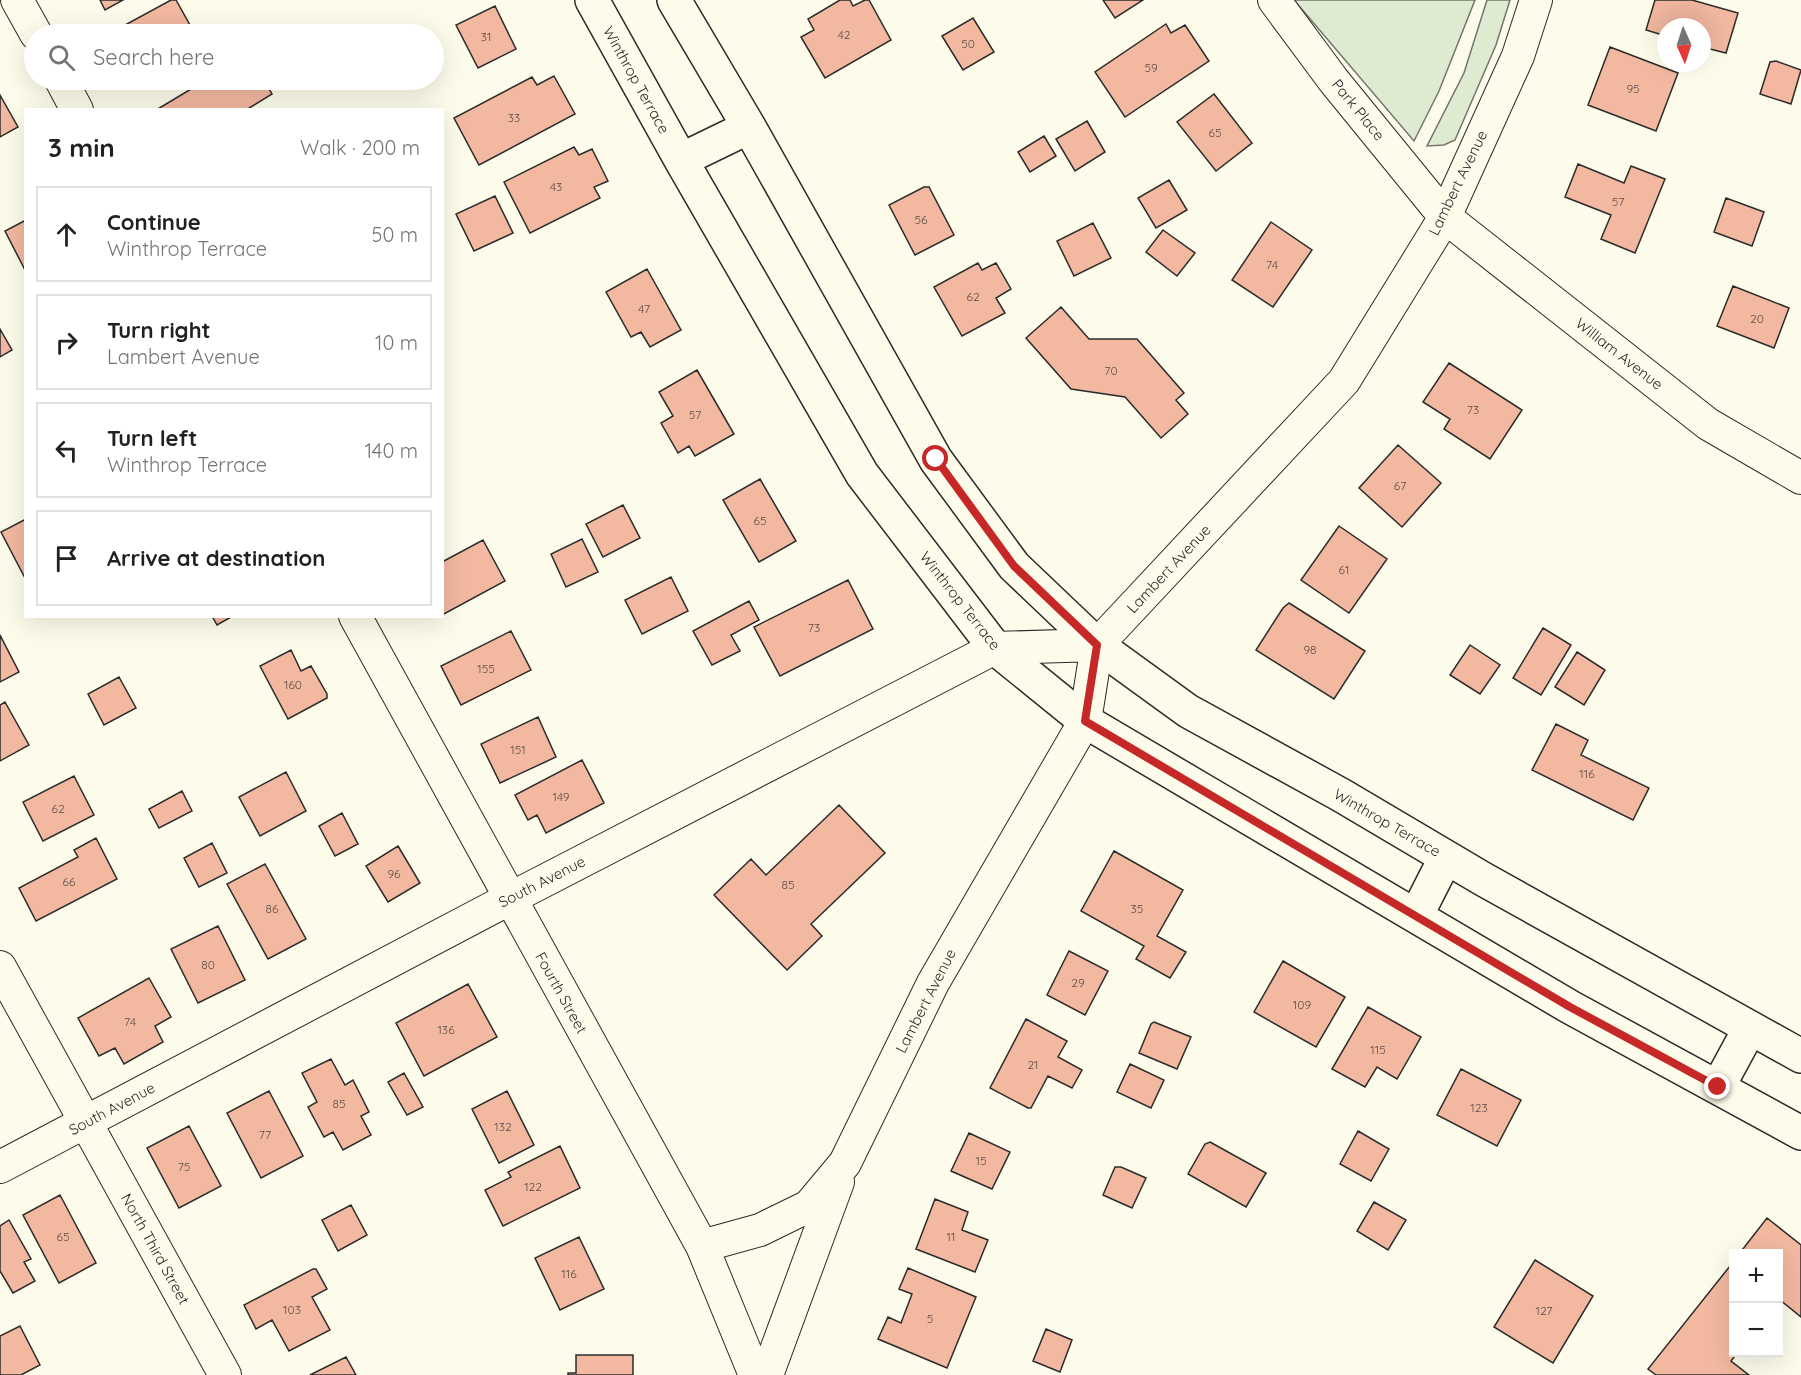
<!DOCTYPE html>
<meta charset="utf-8">
<style>
:root{--surface:#fff;--page:#f6f6f6;--text:#202124;--muted:#757577;--line:#e0e0e0}
body{margin:0;font-family:Quicksand,sans-serif;background:var(--page);color:var(--text)}
.controls{position:absolute;right:18px;bottom:18px;display:grid;overflow:hidden;border-radius:0px;box-shadow:0 6px 24px #0002}
.controls button{width:54px;height:54px;display:grid;place-items:center;padding:0;border:0;border-bottom:2px solid var(--line);background:var(--surface);color:var(--text);font:30px sans-serif}
.compass{position:absolute;left:1657px;top:18px;width:54px;height:54px;border-radius:50%;background:var(--surface);box-shadow:0 6px 24px #0002;rotate:177deg}
.stop{position:absolute;width:18px;height:18px;margin:-14px;border:4px solid #c62828;border-radius:50%;background:#fff}
.stop.end{background:#c62828;border-color:#fff;box-shadow:0 2px 6px #0008}
.list{margin:0;padding:0;list-style:none}
h2{display:flex;justify-content:space-between;align-items:center;height:78px;margin:0;padding:0 24px;font-size:26px}
h2 small{font-size:20px;font-weight:400;color:var(--muted)}
.list li{display:grid;grid-template-columns:39px 1fr auto;gap:18px;align-items:center;box-sizing:border-box;height:96px;margin:0 12px 12px;padding:0 12px;border:2px solid var(--line);border-radius:0px}
.list b{display:block;font-size:22px;white-space:nowrap}
.list p{margin:0;font-size:20px;white-space:nowrap;color:var(--muted)}
.list em{font-size:20px;font-style:normal;color:var(--muted)}
.icon{flex:none;width:33px;height:33px;fill:none;stroke:currentColor;stroke-width:2;stroke-linecap:round;stroke-linejoin:round}
.map{position:relative;flex:none;width:1801px;height:1375px;overflow:hidden}
.search{position:absolute;background:var(--surface);box-shadow:0 6px 24px #0002;left:24px;top:24px;width:420px;height:66px;display:flex;align-items:center;gap:15px;box-sizing:border-box;padding:0 21px;border-radius:33px;color:var(--muted);font-size:22px}
.panel{position:absolute;background:var(--surface);box-shadow:0 6px 24px #0002;left:24px;top:108px;width:420px;height:510px;border-radius:0px}
.map>svg:first-child{display:block}
</style>
<div class="map">
<svg width="1801" height="1375" viewBox="0 0 1801 1375">
<rect width="100%" height="100%" fill="#fdfbea"/>
<path fill="#deebd1" stroke="#74746e" stroke-width="1.5" d="M 1294,0 L 1475,0 L 1439,91 L 1414,141 Z
M 1487,0 L 1510,0 L 1496,45 L 1455,140 L 1444,145 L 1427,146 L 1464,73 Z"/>
<path fill="#f2b8a0" stroke="#2b2b2b" stroke-width="1.5" d="M 100,0 L 123,0 L 105,10 Z
M 171,0 L 176,0 L 195,34 L 116,34 L 114,31 Z
M 840,0 L 850,0 L 853,6 L 865,0 L 869,0 L 891,40 L 825,78 L 801,37 L 814,30 L 808,19 Z
M 1103,0 L 1143,0 L 1115,18 Z
M 1655,0 L 1692,0 L 1738,13 L 1726,53 L 1702,47 L 1702,27 L 1666,27 L 1666,36 L 1646,30 Z
M 495,6 L 516,49 L 478,68 L 456,25 Z
M 973,18 L 994,52 L 963,70 L 942,36 Z
M 1166,24 L 1171,33 L 1185,25 L 1209,61 L 1125,117 L 1095,72 Z
M 1610,47 L 1678,73 L 1656,131 L 1588,105 Z
M 1776,61 L 1801,70 L 1791,104 L 1760,94 L 1770,62 Z
M 554,76 L 575,114 L 479,165 L 454,118 L 532,77 L 537,85 Z
M 206,80 L 216,81 L 264,80 L 272,94 L 246,110 L 156,110 Z
M 1214,94 L 1252,143 L 1216,171 L 1177,122 Z
M 0,95 L 18,127 L 0,137 Z
M 1087,121 L 1105,152 L 1075,171 L 1056,139 Z
M 1044,136 L 1056,156 L 1030,172 L 1018,152 Z
M 574,147 L 579,155 L 592,149 L 608,181 L 594,187 L 600,198 L 530,233 L 504,182 Z
M 1578,164 L 1624,183 L 1631,166 L 1665,179 L 1635,253 L 1601,239 L 1611,215 L 1565,197 Z
M 1169,180 L 1187,210 L 1156,228 L 1138,198 Z
M 924,187 L 929,187 L 954,235 L 915,255 L 889,205 Z
M 495,196 L 513,233 L 474,251 L 456,214 Z
M 1726,198 L 1764,212 L 1752,246 L 1714,232 Z
M 26,220 L 26,272 L 5,231 Z
M 1271,222 L 1312,250 L 1273,307 L 1232,280 Z
M 1093,223 L 1111,258 L 1074,276 L 1057,241 Z
M 1163,230 L 1195,253 L 1177,276 L 1146,252 Z
M 978,263 L 982,270 L 996,263 L 1011,289 L 996,298 L 1005,313 L 962,336 L 934,287 Z
M 647,269 L 681,330 L 650,347 L 641,332 L 631,337 L 606,292 Z
M 1733,286 L 1789,308 L 1774,348 L 1717,326 Z
M 1061,307 L 1089,339 L 1137,339 L 1184,393 L 1176,400 L 1188,414 L 1161,438 L 1125,397 L 1071,389 L 1026,338 Z
M 0,329 L 12,350 L 0,357 Z
M 1449,363 L 1522,410 L 1490,459 L 1444,429 L 1450,419 L 1423,402 Z
M 697,370 L 734,434 L 695,456 L 689,446 L 678,453 L 661,423 L 673,416 L 659,392 Z
M 1398,445 L 1441,483 L 1402,527 L 1359,488 Z
M 760,479 L 796,541 L 759,562 L 723,500 Z
M 623,505 L 640,538 L 603,557 L 586,524 Z
M 26,519 L 26,580 L 1,532 Z
M 1339,526 L 1387,559 L 1349,613 L 1301,580 Z
M 582,539 L 598,572 L 566,587 L 551,554 Z
M 483,540 L 505,581 L 442,615 L 442,562 Z
M 671,577 L 688,611 L 642,634 L 625,600 Z
M 848,580 L 873,629 L 780,676 L 754,627 Z
M 749,601 L 759,620 L 731,635 L 740,651 L 712,665 L 693,631 Z
M 1289,603 L 1365,651 L 1334,699 L 1256,650 L 1283,608 Z
M 212,616 L 233,616 L 217,625 Z
M 1543,628 L 1571,645 L 1541,695 L 1513,678 Z
M 511,631 L 531,670 L 461,705 L 441,666 Z
M 0,635 L 19,672 L 0,682 Z
M 1470,645 L 1500,665 L 1480,694 L 1450,675 Z
M 291,650 L 301,671 L 311,666 L 327,694 L 327,698 L 288,719 L 260,666 Z
M 1577,652 L 1605,670 L 1584,705 L 1555,687 Z
M 119,677 L 136,708 L 104,725 L 88,694 Z
M 5,702 L 29,745 L 0,761 L 0,705 Z
M 538,717 L 556,757 L 500,783 L 481,744 Z
M 1556,724 L 1588,740 L 1581,755 L 1649,788 L 1633,820 L 1532,770 Z
M 582,760 L 604,803 L 546,833 L 537,815 L 528,820 L 515,795 Z
M 286,772 L 306,811 L 260,836 L 239,797 Z
M 74,776 L 94,815 L 43,841 L 23,802 Z
M 182,791 L 192,811 L 159,828 L 149,809 Z
M 839,805 L 885,853 L 811,924 L 822,936 L 787,970 L 714,895 L 751,859 L 766,875 Z
M 342,813 L 358,844 L 335,856 L 319,826 Z
M 96,838 L 117,879 L 36,921 L 19,888 L 78,857 L 74,850 Z
M 212,843 L 227,873 L 199,887 L 184,858 Z
M 398,846 L 420,883 L 388,902 L 366,866 Z
M 1114,851 L 1183,890 L 1157,936 L 1186,952 L 1170,978 L 1136,959 L 1144,946 L 1081,911 Z
M 265,864 L 306,939 L 268,959 L 227,884 Z
M 218,926 L 245,980 L 198,1003 L 171,949 Z
M 1069,951 L 1108,971 L 1085,1015 L 1047,995 Z
M 1283,961 L 1345,997 L 1316,1047 L 1254,1012 Z
M 149,978 L 171,1017 L 155,1026 L 163,1042 L 124,1064 L 115,1048 L 99,1056 L 78,1018 Z
M 468,984 L 497,1037 L 424,1076 L 396,1023 Z
M 1368,1007 L 1421,1037 L 1397,1079 L 1377,1067 L 1365,1087 L 1332,1069 Z
M 1026,1019 L 1067,1041 L 1058,1057 L 1082,1070 L 1072,1088 L 1048,1076 L 1031,1108 L 1028,1108 L 990,1088 Z
M 1154,1022 L 1191,1037 L 1177,1069 L 1139,1053 L 1151,1024 Z
M 331,1059 L 345,1085 L 353,1080 L 369,1112 L 361,1116 L 371,1135 L 343,1150 L 333,1132 L 324,1137 L 308,1107 L 317,1102 L 302,1073 Z
M 1130,1064 L 1164,1080 L 1151,1108 L 1117,1092 Z
M 1461,1069 L 1521,1100 L 1497,1146 L 1437,1115 Z
M 404,1073 L 423,1107 L 407,1115 L 388,1082 Z
M 269,1091 L 303,1156 L 261,1178 L 227,1113 Z
M 507,1091 L 534,1145 L 499,1163 L 472,1109 Z
M 189,1126 L 221,1186 L 179,1208 L 147,1148 Z
M 1358,1131 L 1389,1149 L 1371,1181 L 1340,1164 Z
M 969,1133 L 1010,1152 L 992,1189 L 951,1171 Z
M 1210,1142 L 1266,1173 L 1246,1207 L 1188,1174 L 1205,1144 Z
M 560,1146 L 580,1188 L 503,1226 L 485,1190 L 511,1177 L 508,1172 Z
M 1115,1167 L 1121,1167 L 1146,1178 L 1132,1208 L 1103,1195 Z
M 60,1195 L 96,1263 L 59,1283 L 23,1215 Z
M 935,1199 L 968,1212 L 962,1230 L 988,1240 L 975,1272 L 916,1249 Z
M 1374,1202 L 1406,1220 L 1388,1250 L 1357,1231 Z
M 351,1205 L 367,1235 L 338,1251 L 322,1220 Z
M 1767,1218 L 1801,1245 L 1801,1317 L 1780,1300 L 1778,1302 L 1778,1254 L 1739,1254 Z
M 9,1220 L 31,1259 L 24,1262 L 35,1281 L 13,1293 L 0,1271 L 0,1226 Z
M 579,1237 L 604,1289 L 560,1310 L 535,1258 Z
M 1535,1260 L 1593,1296 L 1553,1363 L 1494,1327 Z
M 1734,1261 L 1734,1352 L 1738,1352 L 1731,1361 L 1749,1375 L 1656,1375 L 1648,1369 Z
M 908,1268 L 976,1297 L 947,1368 L 878,1339 L 888,1317 L 901,1323 L 912,1294 L 899,1289 Z
M 313,1269 L 316,1269 L 327,1289 L 312,1297 L 330,1330 L 289,1351 L 272,1320 L 256,1329 L 244,1305 Z
M 20,1326 L 40,1365 L 21,1375 L 0,1375 L 0,1336 Z
M 1046,1329 L 1072,1340 L 1060,1372 L 1033,1361 Z
M 576,1355 L 633,1355 L 633,1375 L 568,1375 L 568,1373 L 576,1373 Z
M 346,1357 L 356,1375 L 310,1375 Z"/>
<g fill="none" stroke-linecap="round" stroke-linejoin="round">
<defs>
<path id="minor" d="M 17,0 L 36,34
M 1274,0 L 1334,81 L 1445,217 L 1708,424 L 1801,478
M 61,80 L 77,110
M 355,616 L 702,1246 L 755,1375
M 0,967 L 225,1375
M 0,1167 L 509,899 L 995,648 L 1097,645
M 702,1246 L 760,1230 L 809,1206 L 845,1163 L 933,983 L 1085,721 L 1097,645 L 1344,381 L 1445,217 L 1518,56 L 1536,0
M 767,1375 L 838,1182"/>
<path id="tertiary" d="M 592,0 L 681,160 L 862,474 L 995,648 L 1085,721 L 1570,1007 L 1801,1133
M 674,0 L 749,127 L 936,460 L 1014,566 L 1097,645 L 1188,711 L 1341,795 L 1483,879 L 1801,1056
M 681,160 L 749,127
M 1416,916 L 1446,857
M 1718,1087 L 1750,1028"/>
</defs>
<use href="#minor" stroke="#2b2b2b" stroke-width="34"/>
<use href="#tertiary" stroke="#2b2b2b" stroke-width="36"/>
<use href="#minor" stroke="#fdfbea" stroke-width="32"/>
<use href="#tertiary" stroke="#fdfbea" stroke-width="33"/>
</g>
<g fill="none" stroke-linecap="round" stroke-linejoin="round">
<path stroke="#c62828" stroke-width="8" d="M 936,459 L 1014,566 L 1097,645 L 1085,721 L 1570,1007 L 1718,1087"/>
</g>
<g text-anchor="middle" stroke-width="4.5" stroke-linejoin="round" paint-order="stroke">
<g font-size="12" fill="#5d4e48">
<text x="844" y="39">42</text>
<text x="486" y="41">31</text>
<text x="968" y="48">50</text>
<text x="1151" y="72">59</text>
<text x="1633" y="93">95</text>
<text x="514" y="122">33</text>
<text x="1215" y="137">65</text>
<text x="556" y="191">43</text>
<text x="1618" y="206">57</text>
<text x="921" y="224">56</text>
<text x="1272" y="269">74</text>
<text x="973" y="301">62</text>
<text x="644" y="313">47</text>
<text x="1757" y="323">20</text>
<text x="1111" y="375">70</text>
<text x="1473" y="414">73</text>
<text x="695" y="419">57</text>
<text x="1400" y="490">67</text>
<text x="760" y="525">65</text>
<text x="1344" y="574">61</text>
<text x="814" y="632">73</text>
<text x="1310" y="654">98</text>
<text x="486" y="673">155</text>
<text x="293" y="689">160</text>
<text x="518" y="754">151</text>
<text x="1587" y="778">116</text>
<text x="561" y="801">149</text>
<text x="58" y="813">62</text>
<text x="394" y="878">96</text>
<text x="69" y="886">66</text>
<text x="788" y="889">85</text>
<text x="272" y="913">86</text>
<text x="1137" y="913">35</text>
<text x="208" y="969">80</text>
<text x="1078" y="987">29</text>
<text x="1302" y="1009">109</text>
<text x="130" y="1026">74</text>
<text x="446" y="1034">136</text>
<text x="1378" y="1054">115</text>
<text x="1033" y="1069">21</text>
<text x="339" y="1108">85</text>
<text x="1479" y="1112">123</text>
<text x="503" y="1131">132</text>
<text x="265" y="1139">77</text>
<text x="981" y="1165">15</text>
<text x="184" y="1171">75</text>
<text x="533" y="1191">122</text>
<text x="63" y="1241">65</text>
<text x="951" y="1241">11</text>
<text x="569" y="1278">116</text>
<text x="292" y="1314">103</text>
<text x="1544" y="1315">127</text>
<text x="930" y="1323">5</text>
</g>
<g font-size="15" fill="#2b2b2b" stroke="#fdfbea">
<text transform="translate(636 80) rotate(61)" y="5">Winthrop Terrace</text>
<text transform="translate(1358 110) rotate(51)" y="5">Park Place</text>
<text transform="translate(1458 183) rotate(-64)" y="5">Lambert Avenue</text>
<text transform="translate(1619 354) rotate(38)" y="5">William Avenue</text>
<text transform="translate(1169 569) rotate(-47)" y="5">Lambert Avenue</text>
<text transform="translate(960 601) rotate(52)" y="5">Winthrop Terrace</text>
<text transform="translate(1387 823) rotate(30)" y="5">Winthrop Terrace</text>
<text transform="translate(542 882) rotate(-27)" y="5">South Avenue</text>
<text transform="translate(561 993) rotate(61)" y="5">Fourth Street</text>
<text transform="translate(926 1001) rotate(-63)" y="5">Lambert Avenue</text>
<text transform="translate(112 1109) rotate(-28)" y="5">South Avenue</text>
<text transform="translate(155 1249) rotate(61)" y="5">North Third Street</text>
</g>
</g>
</svg>
<div class="controls">
<button>+</button>
<button>−</button>
</div>
<svg class="compass" viewBox="-18 -18 36 36"><path d="M0-13l5 13h-10z" fill="#e53935"/><path d="M0 13l5-13h-10z" fill="#757577"/></svg>
<div class="stop" style="left:936px;top:459px"></div>
<div class="stop end" style="left:1718px;top:1087px"></div>
<div class="search"><svg class="icon" aria-label="search" viewBox="0 0 24 24"><circle cx="10" cy="10" r="6"/><path d="M15 15l6 6"/></svg>Search here</div>
<section class="panel">
<h2>3 min<small>Walk · 200 m</small></h2>
<ul class="list">
<li><svg class="icon" aria-label="ahead" viewBox="0 0 24 24"><path d="M12 20V5M6 11l6-6 6 6"/></svg><div><b>Continue</b><p>Winthrop Terrace</p></div><em>50 m</em></li>
<li><svg class="icon" aria-label="right" viewBox="0 0 24 24"><path d="M7 20v-9h11M14 6l5 5-5 5"/></svg><div><b>Turn right</b><p>Lambert Avenue</p></div><em>10 m</em></li>
<li><svg class="icon" aria-label="left" viewBox="0 0 24 24"><path d="M17 20v-9H6M10 6l-5 5 5 5"/></svg><div><b>Turn left</b><p>Winthrop Terrace</p></div><em>140 m</em></li>
<li><svg class="icon" aria-label="arrive" viewBox="0 0 24 24"><path d="M6 21V4h12l-3 4 3 4H6"/></svg><div><b>Arrive at destination</b></div></li>
</ul>
</section>
</div>
